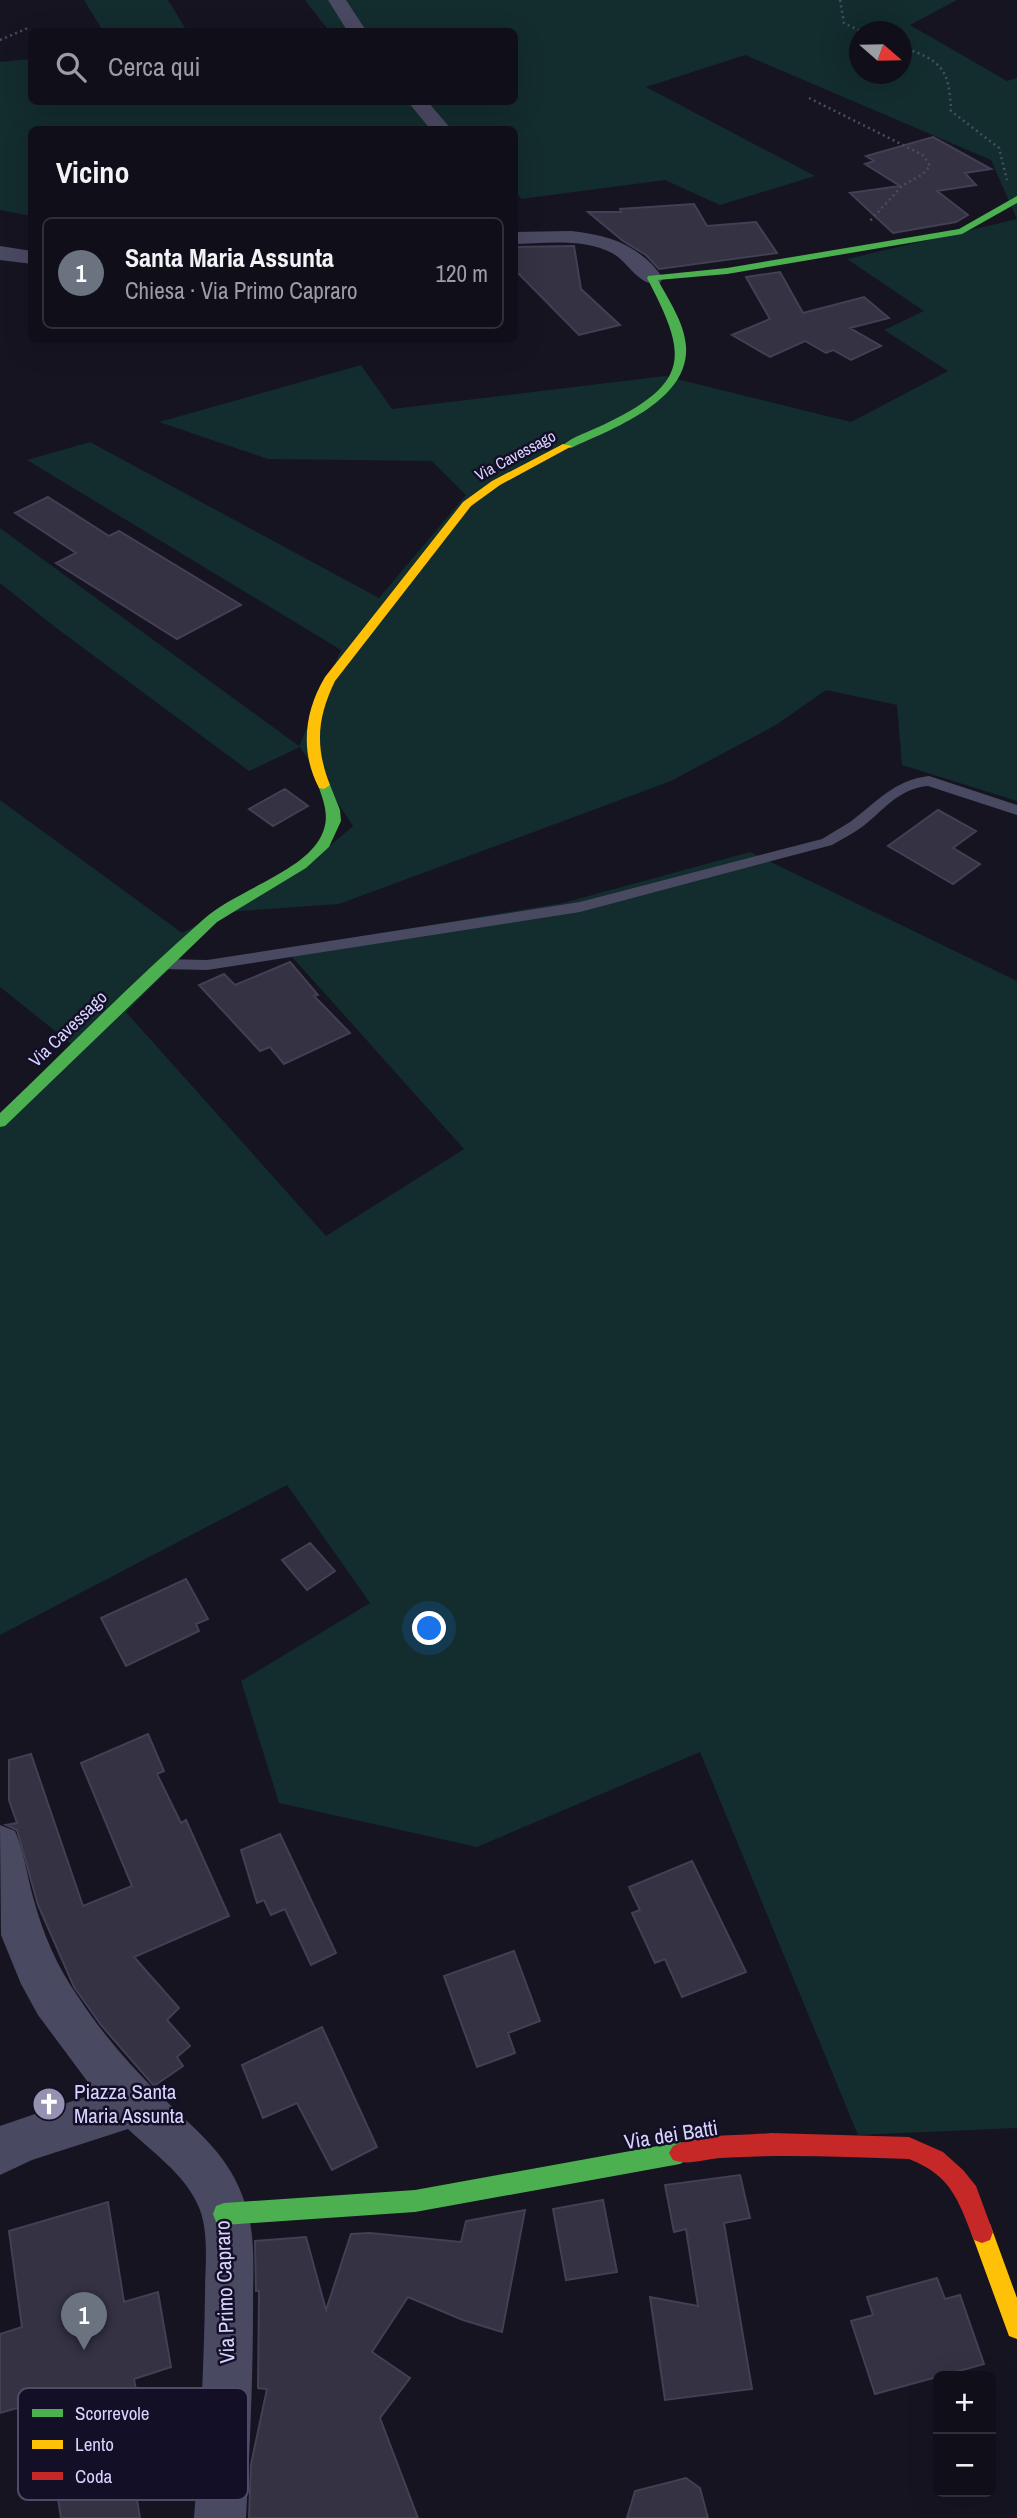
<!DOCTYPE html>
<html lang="it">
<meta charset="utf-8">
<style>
:root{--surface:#100f19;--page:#191822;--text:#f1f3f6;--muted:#9c9ca2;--line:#302f38;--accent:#2563eb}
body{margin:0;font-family:"Archivo Narrow",sans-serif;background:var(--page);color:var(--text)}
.controls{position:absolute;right:21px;bottom:21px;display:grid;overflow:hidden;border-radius:10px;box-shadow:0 7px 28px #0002}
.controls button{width:63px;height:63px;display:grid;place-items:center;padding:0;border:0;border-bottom:2px solid var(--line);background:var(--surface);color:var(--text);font:35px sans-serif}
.compass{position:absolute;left:849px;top:21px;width:63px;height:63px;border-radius:50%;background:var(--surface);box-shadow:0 7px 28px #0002;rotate:110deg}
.you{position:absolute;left:430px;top:1629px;width:24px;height:24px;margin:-18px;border:5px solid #fff;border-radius:50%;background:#1a73e8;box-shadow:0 0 0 10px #1a73e833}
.badge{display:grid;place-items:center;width:46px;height:46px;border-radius:50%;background:var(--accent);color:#fff;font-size:23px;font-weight:700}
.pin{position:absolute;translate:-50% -58px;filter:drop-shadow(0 2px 4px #0008)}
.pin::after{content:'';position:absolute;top:37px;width:24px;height:21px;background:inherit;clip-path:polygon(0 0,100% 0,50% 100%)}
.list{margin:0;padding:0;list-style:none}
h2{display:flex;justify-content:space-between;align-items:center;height:91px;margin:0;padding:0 28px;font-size:30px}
h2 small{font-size:23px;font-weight:400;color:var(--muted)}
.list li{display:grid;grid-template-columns:46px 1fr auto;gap:21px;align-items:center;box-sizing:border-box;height:112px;margin:0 14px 14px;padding:0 14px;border:2px solid var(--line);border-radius:10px}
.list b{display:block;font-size:26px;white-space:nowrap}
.list p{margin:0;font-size:23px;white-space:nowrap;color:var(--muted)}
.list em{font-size:23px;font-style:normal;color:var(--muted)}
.icon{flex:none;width:38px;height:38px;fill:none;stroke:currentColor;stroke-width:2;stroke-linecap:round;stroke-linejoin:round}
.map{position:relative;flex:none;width:1017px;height:2518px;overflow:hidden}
.search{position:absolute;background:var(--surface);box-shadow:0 7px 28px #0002;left:28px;top:28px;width:490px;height:77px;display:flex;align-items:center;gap:18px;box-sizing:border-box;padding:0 24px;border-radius:10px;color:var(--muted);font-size:26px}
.panel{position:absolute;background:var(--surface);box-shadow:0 7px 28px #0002;left:28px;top:126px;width:490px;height:217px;border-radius:10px}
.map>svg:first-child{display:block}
</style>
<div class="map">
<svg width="1017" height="2518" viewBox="0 0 1017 2518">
<rect width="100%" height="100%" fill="#161421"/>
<path fill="#132c2d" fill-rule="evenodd" d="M 84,0 L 168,0 L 187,31 L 103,31 Z
M 305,0 L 957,0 L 910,25 L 1007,81 L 1017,78 L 1017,801 L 902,765 L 897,705 L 826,690 L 776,725 L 671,781 L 339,904 L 227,912 L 126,1012 L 326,1236 L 464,1149 L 285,949 L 563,903 L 750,852 L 1017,981 L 1017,2128 L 858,2135 L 700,1752 L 477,1847 L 279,1803 L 241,1681 L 370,1603 L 287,1485 L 0,1635 L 0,1115 L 79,1050 L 0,987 L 0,800 L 182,933 L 306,866 L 353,826 L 300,747 L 249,771 L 55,627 L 0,583 L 0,528 L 299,746 L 341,650 L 27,460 L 90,442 L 379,598 L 466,495 L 432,461 L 268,459 L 159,422 L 361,365 L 392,409 L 665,376 L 851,422 L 948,371 L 884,330 L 924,311 L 847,259 L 1017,219 L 991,160 L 745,55 L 646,87 L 815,176 L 720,205 L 665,180 L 521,199 L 515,190 L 514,130 L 32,130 L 31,216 L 0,210 L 0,62 L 31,59 L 32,102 L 514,102 L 514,32 L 329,31 ZM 860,32 L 902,32 L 902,74 L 860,74 Z"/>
<path fill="#343243" stroke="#433f54" stroke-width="2" d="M 933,137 L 991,169 L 965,173 L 976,185 L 937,191 L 968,215 L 956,222 L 893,233 L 850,193 L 900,186 L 865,164 L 874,161 L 866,156 Z
M 694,204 L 707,226 L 756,222 L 777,253 L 659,269 L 646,255 L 623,241 L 588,212 L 621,212 L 620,209 Z
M 574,246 L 581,289 L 620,325 L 579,335 L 514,269 L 514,247 Z
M 780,272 L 803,313 L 864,297 L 889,318 L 850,328 L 881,346 L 851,360 L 833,350 L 826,353 L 805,341 L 770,357 L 732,335 L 770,319 L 746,277 Z
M 48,497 L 109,536 L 119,531 L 241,605 L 177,639 L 56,563 L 76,553 L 15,513 Z
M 285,789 L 308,806 L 273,826 L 249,809 Z
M 938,810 L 976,831 L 953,848 L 980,864 L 953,884 L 888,846 Z
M 290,962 L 318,995 L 314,996 L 350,1033 L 284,1064 L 270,1047 L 260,1051 L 199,985 L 224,974 L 235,985 Z
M 310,1543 L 335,1571 L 307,1590 L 282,1560 Z
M 186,1579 L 208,1619 L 196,1624 L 199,1631 L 126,1666 L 101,1618 Z
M 148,1734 L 164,1771 L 157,1774 L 181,1823 L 186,1820 L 229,1916 L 134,1957 L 179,2008 L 167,2020 L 190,2046 L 177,2057 L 183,2066 L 154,2086 L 101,2025 L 74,1987 L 38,1905 L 17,1830 L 6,1825 L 17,1823 L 9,1800 L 9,1760 L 31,1754 L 83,1906 L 132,1886 L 81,1763 Z
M 280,1834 L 336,1953 L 311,1965 L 285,1909 L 271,1915 L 264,1900 L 257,1903 L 241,1850 Z
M 692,1861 L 746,1972 L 682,1997 L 665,1959 L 655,1963 L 632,1913 L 640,1910 L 629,1887 Z
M 514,1951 L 540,2021 L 508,2033 L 515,2053 L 477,2067 L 444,1976 Z
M 322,2027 L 377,2147 L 332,2170 L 297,2103 L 263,2118 L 242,2065 Z
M 740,2175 L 750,2218 L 724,2223 L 752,2389 L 665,2400 L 650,2297 L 698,2306 L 686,2229 L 674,2232 L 665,2185 Z
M 603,2200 L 617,2272 L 566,2280 L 553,2209 Z
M 108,2202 L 124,2302 L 158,2292 L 171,2367 L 134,2379 L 145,2439 L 128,2445 L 140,2518 L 61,2518 L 51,2452 L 39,2456 L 31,2404 L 0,2413 L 0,2334 L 22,2327 L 9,2231 Z
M 525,2210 L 502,2332 L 463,2320 L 408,2297 L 372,2352 L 410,2378 L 380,2418 L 418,2518 L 249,2518 L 251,2464 L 267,2389 L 258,2388 L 259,2291 L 256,2291 L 255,2241 L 306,2237 L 326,2310 L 351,2234 L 370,2233 L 461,2242 L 466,2221 Z
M 937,2278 L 945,2299 L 960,2295 L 984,2364 L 875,2394 L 851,2321 L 873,2315 L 867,2297 Z
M 686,2478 L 700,2488 L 708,2518 L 627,2518 L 635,2491 Z"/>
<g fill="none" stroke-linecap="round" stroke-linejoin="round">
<path stroke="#44505f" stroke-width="2.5" stroke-dasharray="2 3.5" stroke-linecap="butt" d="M 840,0 L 844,23 L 862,32
M 0,40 L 28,28
M 902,47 C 942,61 949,68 951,111 L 999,148 L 1007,180
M 809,98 L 923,155 L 930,166 L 923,174 L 902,186 L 869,222"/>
<path fill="#4a4962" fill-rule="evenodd" d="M 929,776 L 1017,805 L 1017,815 L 928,786 C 899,788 883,811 862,827 C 852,834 842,839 832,845 L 580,912 L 207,970 L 162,969 L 154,964 L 162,959 L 207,960 L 580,902 L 822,839 C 831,833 841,828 850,822 C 877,802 894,780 929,776 Z"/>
<path fill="#4a4962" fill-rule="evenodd" d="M 328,0 L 346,0 L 367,32 L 348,32 Z
M 408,102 L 428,102 L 452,130 L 431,130 Z
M 571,231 C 609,235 640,245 663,278 L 660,283 C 639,288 629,262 612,253 C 584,238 545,243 514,244 L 514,232 Z
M 0,246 L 32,251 L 32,264 L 0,260 Z
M 0,1825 L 15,1831 C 24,1852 27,1875 33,1897 C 43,1934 57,1967 79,1998 C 102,2033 130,2066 160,2095 C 197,2132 230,2154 246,2206 C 256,2238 253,2273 253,2306 C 253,2377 250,2447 246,2518 L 194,2518 C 200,2443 204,2368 205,2293 C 205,2265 210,2229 197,2203 C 183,2173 152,2152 128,2129 L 32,2160 L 0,2175 L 0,2126 L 96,2093 L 38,2015 L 21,1984 L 1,1935 Z"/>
<path fill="#4caf50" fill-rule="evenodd" d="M 1017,196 L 1017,203 L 962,234 L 727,274 L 658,280 C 669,301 684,322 686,346 C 690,401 612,429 571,448 L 562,446 C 573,436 591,431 605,424 C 691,382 688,356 647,278 L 648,276 L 727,268 L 959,229 Z
M 324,781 L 330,785 L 340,810 L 341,821 L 329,847 L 306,868 L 217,922 L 5,1126 L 0,1127 L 0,1113 C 68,1048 134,980 205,918 C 234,892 299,873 319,840 C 331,820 325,805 318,785 Z
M 680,2142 L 687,2146 L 691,2153 L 687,2160 L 680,2164 L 415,2212 L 224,2225 L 216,2222 L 213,2214 L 216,2206 L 224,2203 L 415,2190 Z"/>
<path fill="#ffc107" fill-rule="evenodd" d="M 563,444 L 572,446 L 500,485 L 471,506 L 335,681 C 317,718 315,747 330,785 L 324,789 L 319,788 C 300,752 304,712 325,677 L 463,502 L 492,481 Z
M 982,2221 L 990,2224 L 1017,2298 L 1017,2339 L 1009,2336 L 971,2232 L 974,2224 Z"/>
<path fill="#c62828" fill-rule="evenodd" d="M 771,2133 L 909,2137 L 943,2152 L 963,2170 L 976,2186 L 993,2232 L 990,2240 L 982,2243 L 974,2240 C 958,2200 952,2176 909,2159 C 846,2157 783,2154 720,2158 C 705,2159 687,2166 673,2160 L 669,2153 L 673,2146 C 702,2133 739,2136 771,2133 Z"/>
</g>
<defs>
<symbol id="church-disc" viewBox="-11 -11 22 22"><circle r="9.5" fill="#9591b1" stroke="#130f26"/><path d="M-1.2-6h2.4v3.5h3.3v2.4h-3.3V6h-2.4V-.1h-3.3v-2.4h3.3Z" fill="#fff"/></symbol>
</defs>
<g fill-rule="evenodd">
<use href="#church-disc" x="30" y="2085" width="38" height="38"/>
</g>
<g text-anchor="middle" stroke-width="5" stroke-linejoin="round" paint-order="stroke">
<g font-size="16" fill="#d9d4ff" stroke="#130f26">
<text transform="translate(515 455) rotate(-28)" y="6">Via Cavessago</text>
</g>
<g font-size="18" fill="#d9d4ff" stroke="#130f26">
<text transform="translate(68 1029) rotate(-44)" y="6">Via Cavessago</text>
</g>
<g font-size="21" fill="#d9d4ff" stroke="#130f26" text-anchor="start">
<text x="74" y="2099">Piazza Santa<tspan x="74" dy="24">Maria Assunta</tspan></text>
</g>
<g font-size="21" fill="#d9d4ff" stroke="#130f26">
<text transform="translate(671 2135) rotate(-9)" y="7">Via dei Batti</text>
<text transform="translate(225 2292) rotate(-92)" y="7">Via Primo Capraro</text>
</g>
</g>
<rect x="18" y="2388" width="230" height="112" rx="10" fill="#130f26" stroke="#4e4a67" stroke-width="2"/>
<rect x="32" y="2409" width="31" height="8" fill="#4caf50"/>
<rect x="32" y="2440" width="31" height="9" fill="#ffc107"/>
<rect x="32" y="2472" width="31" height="8" fill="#c62828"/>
<g font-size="19" fill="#d9d4ff">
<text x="75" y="2420">Scorrevole</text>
<text x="75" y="2451">Lento</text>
<text x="75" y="2483">Coda</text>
</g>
</svg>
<div class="controls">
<button>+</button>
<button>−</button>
</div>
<svg class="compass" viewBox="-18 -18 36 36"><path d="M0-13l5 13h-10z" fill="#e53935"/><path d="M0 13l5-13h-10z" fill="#9c9ca2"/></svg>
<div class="you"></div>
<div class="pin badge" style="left:84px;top:2350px;background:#6b7280">1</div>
<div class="search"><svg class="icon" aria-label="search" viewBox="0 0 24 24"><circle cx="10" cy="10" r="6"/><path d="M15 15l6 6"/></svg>Cerca qui</div>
<section class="panel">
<h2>Vicino<small></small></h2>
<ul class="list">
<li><span class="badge" style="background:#6b7280">1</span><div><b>Santa Maria Assunta</b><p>Chiesa · Via Primo Capraro</p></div><em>120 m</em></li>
</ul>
</section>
</div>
